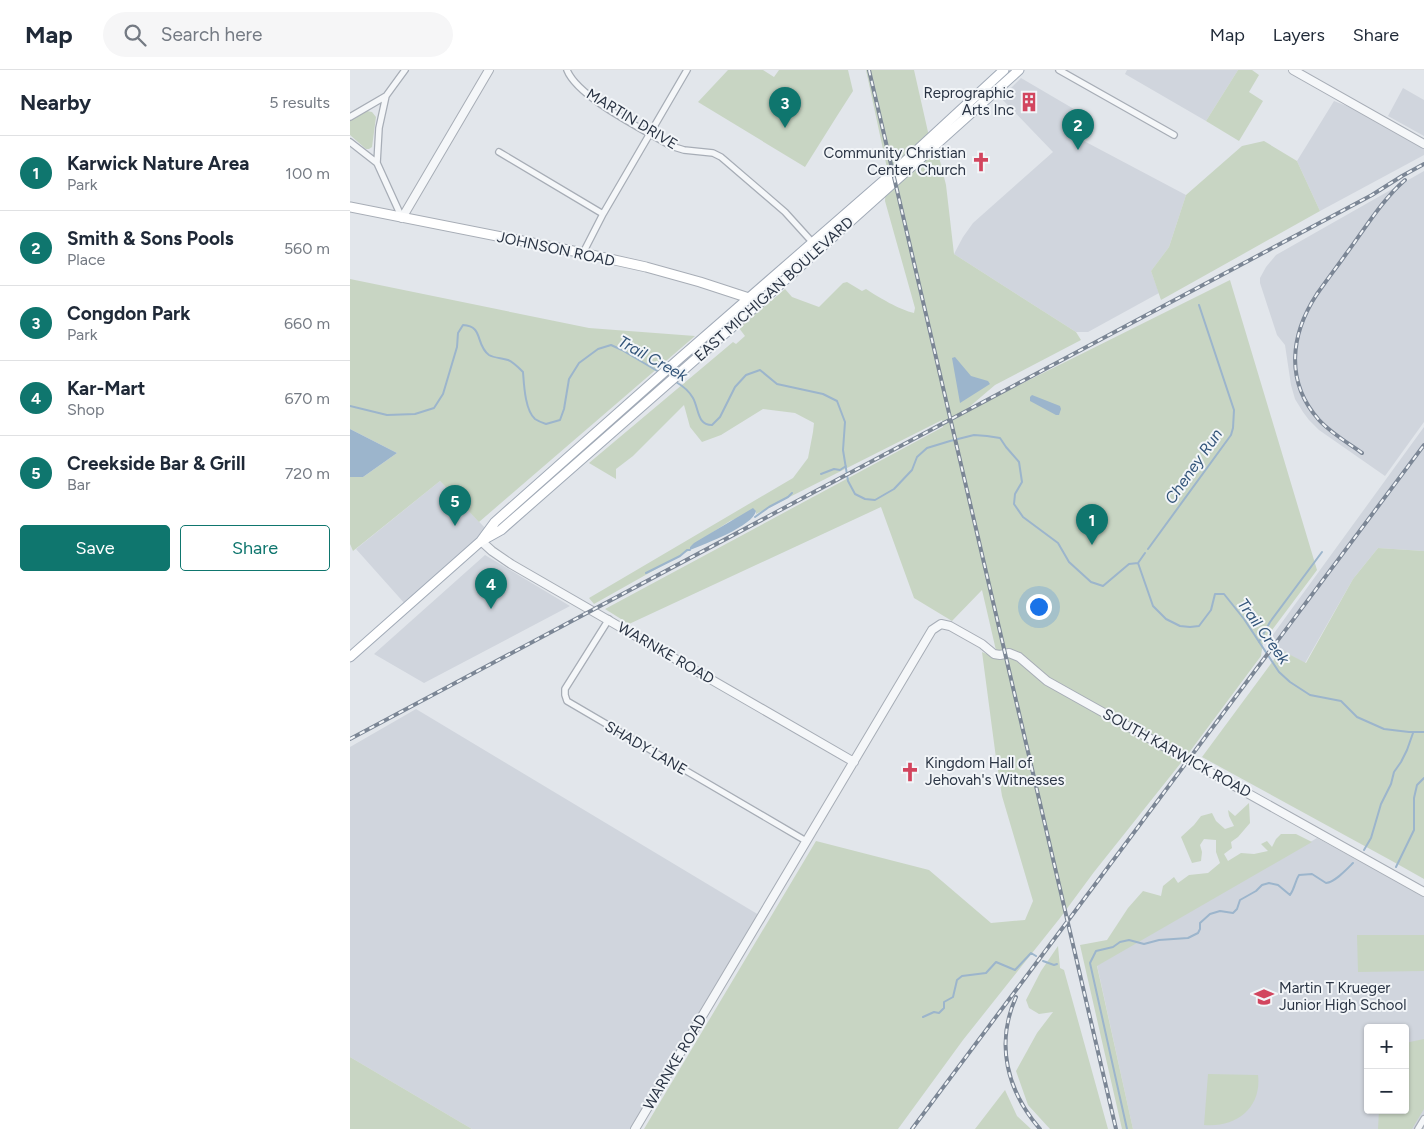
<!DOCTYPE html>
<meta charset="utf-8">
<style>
:root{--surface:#fff;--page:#f6f6f7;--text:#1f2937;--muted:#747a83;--line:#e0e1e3;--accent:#0f766e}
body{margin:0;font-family:Figtree,sans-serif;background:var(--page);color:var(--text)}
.controls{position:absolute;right:15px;bottom:15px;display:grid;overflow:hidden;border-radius:5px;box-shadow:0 1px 4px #0004}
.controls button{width:45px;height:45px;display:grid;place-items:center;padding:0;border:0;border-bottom:1px solid var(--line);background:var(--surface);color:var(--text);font:25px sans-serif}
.you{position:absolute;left:688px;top:536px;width:18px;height:18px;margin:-12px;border:4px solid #fff;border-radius:50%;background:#1a73e8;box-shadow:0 0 0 8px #1a73e833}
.badge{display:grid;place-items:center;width:32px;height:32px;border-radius:50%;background:var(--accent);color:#fff;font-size:16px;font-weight:700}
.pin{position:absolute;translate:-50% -41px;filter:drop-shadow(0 1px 2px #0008)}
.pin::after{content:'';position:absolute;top:26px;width:18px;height:15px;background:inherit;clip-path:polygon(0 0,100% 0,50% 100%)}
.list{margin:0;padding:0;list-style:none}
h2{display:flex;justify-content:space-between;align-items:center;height:65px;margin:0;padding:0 20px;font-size:21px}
h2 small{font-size:16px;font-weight:400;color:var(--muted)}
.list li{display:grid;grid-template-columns:32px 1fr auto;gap:15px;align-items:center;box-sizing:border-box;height:75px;padding:0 20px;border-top:1px solid var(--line)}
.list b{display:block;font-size:19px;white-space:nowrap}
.list p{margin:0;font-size:16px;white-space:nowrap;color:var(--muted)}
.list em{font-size:16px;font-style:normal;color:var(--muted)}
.actions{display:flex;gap:10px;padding:15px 20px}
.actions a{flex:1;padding:11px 0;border:1px solid var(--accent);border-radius:5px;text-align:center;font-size:18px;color:var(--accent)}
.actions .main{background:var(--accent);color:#fff}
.icon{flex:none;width:28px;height:28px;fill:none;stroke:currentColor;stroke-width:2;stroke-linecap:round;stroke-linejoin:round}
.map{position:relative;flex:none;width:1074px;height:1059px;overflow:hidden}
header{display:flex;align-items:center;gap:30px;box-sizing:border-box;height:70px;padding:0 25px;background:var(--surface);border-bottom:1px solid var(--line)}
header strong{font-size:24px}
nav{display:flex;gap:28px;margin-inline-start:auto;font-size:18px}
.search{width:350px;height:45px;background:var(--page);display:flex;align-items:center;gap:12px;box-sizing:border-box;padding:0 18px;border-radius:28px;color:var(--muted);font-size:19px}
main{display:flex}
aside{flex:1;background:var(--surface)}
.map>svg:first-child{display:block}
</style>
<header>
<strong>Map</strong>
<div class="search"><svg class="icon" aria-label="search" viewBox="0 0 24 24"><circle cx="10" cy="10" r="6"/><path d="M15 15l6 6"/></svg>Search here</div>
<nav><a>Map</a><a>Layers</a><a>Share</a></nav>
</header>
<main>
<aside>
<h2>Nearby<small>5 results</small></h2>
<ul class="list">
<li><span class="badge">1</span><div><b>Karwick Nature Area</b><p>Park</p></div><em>100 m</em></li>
<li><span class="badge">2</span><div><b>Smith &amp; Sons Pools</b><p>Place</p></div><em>560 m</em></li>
<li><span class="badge">3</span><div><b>Congdon Park</b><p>Park</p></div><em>660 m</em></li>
<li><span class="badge">4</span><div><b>Kar-Mart</b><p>Shop</p></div><em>670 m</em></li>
<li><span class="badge">5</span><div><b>Creekside Bar &amp; Grill</b><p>Bar</p></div><em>720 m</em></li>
</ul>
<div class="actions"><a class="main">Save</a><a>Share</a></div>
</aside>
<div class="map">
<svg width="1074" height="1059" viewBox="0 0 1074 1059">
<rect width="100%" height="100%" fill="#e2e6eb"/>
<path fill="#d0d5dd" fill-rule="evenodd" d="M 777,0 L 888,0 L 856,51 L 775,4 Z
M 671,8 L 729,42 L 717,62 L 836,125 L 819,177 L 801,201 L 809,223 L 738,262 L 726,262 L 604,184 L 613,167 L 623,153 L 703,82 L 651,28 Z
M 1053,18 L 1074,30 L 1074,66 L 1038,46 Z
M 984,31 L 1002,38 L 1074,79 L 1074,85 L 970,141 L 947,91 Z
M 1074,101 L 1074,352 L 1035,406 L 969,360 L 959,350 L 953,342 L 945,329 L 941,315 L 935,275 L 927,265 L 910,213 L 910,208 L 916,197 L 926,185 Z
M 1074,357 L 1074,481 L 1028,478 L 1003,509 L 955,593 L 917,573 Z
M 90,411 L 136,459 L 130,470 L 56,535 L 6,479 Z
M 135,485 L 220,536 L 74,613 L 24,584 Z
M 66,639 L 409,845 L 282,1059 L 122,1059 L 0,987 L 0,677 Z
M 967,768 L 1074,826 L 1074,1059 L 783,1059 L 747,895 ZM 1018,958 L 1055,958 L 1055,1040 L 1018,1040 Z"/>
<path fill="#c8d5c3" d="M 378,0 L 413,0 L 424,7 L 429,0 L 498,0 L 503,21 L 487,46 L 455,97 L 348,32 Z
M 516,0 L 564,0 L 578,62 L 589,87 L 596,115 L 604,184 L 726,262 L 731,270 L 645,315 L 611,344 L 880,210 L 967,500 L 913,572 L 911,586 L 838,684 L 744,802 L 710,848 L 613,970 L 548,1059 L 294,1059 L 466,771 L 579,800 L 641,853 L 675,850 L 683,831 L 652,726 L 646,688 L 632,582 L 648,589 L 632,520 L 602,551 L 564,528 L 531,437 L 279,554 L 255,539 L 593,357 L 592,350 L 406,444 L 406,441 L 380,451 L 340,477 L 340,480 L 244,534 L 239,528 L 443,408 L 458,388 L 463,362 L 464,353 L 445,343 L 413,339 L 371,365 L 352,372 L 340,357 L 334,335 L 283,386 L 266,399 L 266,409 L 239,393 L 383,272 L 386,274 L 395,266 L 389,258 L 435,219 L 442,227 L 469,237 L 493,213 L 497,212 L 512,221 L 516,219 C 528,227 550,240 564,243 L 565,238 L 535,131 L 537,98 Z
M 888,0 L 902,0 L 909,5 L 899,22 L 913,31 L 889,71 L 856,51 Z
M 17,41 L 22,42 L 26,47 L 22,77 L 19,79 L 16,79 L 0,65 L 0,51 Z
M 914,71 L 947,91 L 970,141 L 811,230 L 801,201 L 819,177 L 836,125 L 892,76 Z
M 0,209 L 239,258 L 345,266 L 129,452 L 90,411 L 3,481 L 0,474 L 0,407 L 13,407 L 47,383 L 0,359 Z
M 1028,478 L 1074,481 L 1074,809 L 1042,791 L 852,687 L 931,580 L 956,593 L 1003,509 Z
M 899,733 L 900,753 L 888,767 L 881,772 L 882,778 L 874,784 L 878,791 L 891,783 L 904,784 L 918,781 L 911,774 L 917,771 L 922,777 L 926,769 L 931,764 L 946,764 L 962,772 L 747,896 L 783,1059 L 772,1059 L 730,875 L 757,870 L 778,838 L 793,821 L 811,826 L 813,816 L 824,807 L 828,813 L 839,805 L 858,803 L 870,793 L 866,782 L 866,770 L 854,769 L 850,775 L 852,782 L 851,791 L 842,793 L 831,767 L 844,755 L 851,746 L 862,743 L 866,751 L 875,759 L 884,756 L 879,746 L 878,740 L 885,746 Z
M 1007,865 L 1074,865 L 1074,901 L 1008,902 Z
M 708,876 L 710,898 L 714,900 L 758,1059 L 700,1059 L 678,1035 L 666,1001 L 687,963 L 703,942 L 689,944 L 679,938 L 676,930 L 691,901 Z
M 1074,969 L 1074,1039 L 1062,1059 L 1028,1059 L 1029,1040 L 1055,1040 L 1055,973 Z
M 0,987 L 122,1059 L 0,1059 Z
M 858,1004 L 908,1005 C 912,1038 886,1058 854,1055 Z
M 655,1020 L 667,1046 L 681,1059 L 625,1059 Z"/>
<path fill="#9cb5cc" d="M 605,287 L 621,306 L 638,311 L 640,314 L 610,333 L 602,288 Z
M 682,325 L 710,336 L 711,339 L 709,345 L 706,345 L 680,331 L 680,327 Z
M 0,359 L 47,383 L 13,407 L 0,407 Z
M 403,438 L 406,441 C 403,456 355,474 340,480 L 340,477 L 344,473 Z"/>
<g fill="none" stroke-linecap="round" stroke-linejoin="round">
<path stroke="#9cb5cc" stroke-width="2" d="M 326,312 C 333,316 339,321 343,328 C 349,339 347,355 362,355 L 370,347 L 385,317 L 396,305 L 410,300 L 427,314 L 473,324 L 487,331 L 495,352 L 493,380 L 498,411 L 505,424 L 515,429 L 525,430 L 544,419 L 562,400 L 567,387 L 577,378 L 600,371 L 624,365 L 637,366 L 650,368 L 656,377 L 669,392 L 672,412 L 665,424 L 664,434 L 673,447 L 708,473 L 719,492 L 741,512 L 753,516 L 779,494 L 788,493 L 803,536 L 816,549 L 830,556 L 840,557 L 849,556 L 861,540 L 865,524 L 874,524 L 894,549 L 929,602 L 940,612 L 960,625 L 991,631 L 1007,647 L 1034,659 L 1059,662 L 1074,662
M 0,336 L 37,345 L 65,344 L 84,338 L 93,324 L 107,277 L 108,263 L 113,255 C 134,256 125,275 139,285 C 144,288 152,288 158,290 C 163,292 169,298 173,302 C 174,315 175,340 185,349 C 188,351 193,353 196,354 L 210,350 L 214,339 L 219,309 L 229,293 L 248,279 L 261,275 L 272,280 L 309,302
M 471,404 L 484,399 L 490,400 L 496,396
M 405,447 L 419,437 L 438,427 L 442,423
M 798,479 L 881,365 L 883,358 L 884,340 L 849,235
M 788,493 L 795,483
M 296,503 L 330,486 L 337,480 L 340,480
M 909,572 L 920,552 L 972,482
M 1014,780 L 1021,768 L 1031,734 L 1041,714 L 1044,702 L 1051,692 L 1057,680 L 1063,663
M 1046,797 L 1064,760 L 1064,728 L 1067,715 L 1074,708
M 693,891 L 704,895 L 707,894
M 573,947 L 584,942 L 589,943 L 594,938 L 594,932 L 603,927 L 607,910 L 612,906 L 636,903 L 646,892 L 665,900 L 681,883 L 686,886
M 777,1059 L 740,893 L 746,881 L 763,877 L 770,872 L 779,870 L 794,874 L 809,870 L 838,868 L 848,863 L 850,859 L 850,853 L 860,844 L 870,841 L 883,843 L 887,839 L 890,830 L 906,821 L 912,815 L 919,813 L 928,815 L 940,825 C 945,818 945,811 949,805 L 962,804 L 976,813 C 985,812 996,800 1003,793"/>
<defs>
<path id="minor" d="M 217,0 C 228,28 295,60 321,76 L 334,80 L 363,83 L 371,87 L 435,142 L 464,174
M 709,0 L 824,65
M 0,47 L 36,26
M 0,72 L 27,93 L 52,148
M 149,82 L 253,144
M 27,93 L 29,58 L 36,26 L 55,0
M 233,183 L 253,144 L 337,0
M 259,549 L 215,619 L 215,625 L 217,631 L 456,771
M 1068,1059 L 1074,1049"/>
<path id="tertiary" d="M 943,0 L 1074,74
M 52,148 L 139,0
M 131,471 L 142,481 L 161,494 L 504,692
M 285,1059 L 582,560 L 591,554 L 600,556 L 632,574 L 644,584 L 650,585 L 659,583 L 669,587 L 697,611 L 1074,822"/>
<path id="secondary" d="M 0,137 L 233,183 L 296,197 L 350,212 L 399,228 L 406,236"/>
<path id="primary" d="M 133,470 L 151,460 L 406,236 L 669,0
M 0,587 L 131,471 L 145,452 L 330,288 L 538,107 L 654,0"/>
</defs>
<use href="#minor" stroke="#a7adb6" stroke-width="8"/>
<use href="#tertiary" stroke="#a7adb6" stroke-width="10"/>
<use href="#secondary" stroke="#a7adb6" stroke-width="11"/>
<use href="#primary" stroke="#a1aab7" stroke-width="11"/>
<use href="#minor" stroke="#f5f7f9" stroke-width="5.5"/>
<use href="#tertiary" stroke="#f5f7f9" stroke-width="8"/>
<use href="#secondary" stroke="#fff" stroke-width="9"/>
<use href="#primary" stroke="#fff" stroke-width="9"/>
<defs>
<path id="rail" d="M 519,0 L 766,1059
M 1012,383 C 998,373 981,363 969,350 C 935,312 940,265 967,224 C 976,211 986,198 996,184 C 1014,160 1032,130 1055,110
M 0,669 L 1022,125 L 1052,106 L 1074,94
M 666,927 C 645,974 657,1021 690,1059
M 562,1059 L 1074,375"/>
</defs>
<use href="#rail" stroke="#7b8695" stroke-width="4"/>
<use href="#rail" stroke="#f2f5f8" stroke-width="2" stroke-dasharray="5.5" stroke-linecap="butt"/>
</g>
<defs>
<symbol id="building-bare" viewBox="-9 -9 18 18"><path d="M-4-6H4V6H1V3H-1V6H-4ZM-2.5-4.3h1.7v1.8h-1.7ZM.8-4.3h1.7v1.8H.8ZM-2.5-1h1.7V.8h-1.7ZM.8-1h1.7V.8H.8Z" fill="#d2455e" stroke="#f2f5f8" stroke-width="2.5" paint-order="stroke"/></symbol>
<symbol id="church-bare" viewBox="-9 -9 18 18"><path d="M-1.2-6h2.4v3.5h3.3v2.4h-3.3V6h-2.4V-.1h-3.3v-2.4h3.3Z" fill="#d2455e" stroke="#f2f5f8" stroke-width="2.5" paint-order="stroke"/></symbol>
<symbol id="school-bare" viewBox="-9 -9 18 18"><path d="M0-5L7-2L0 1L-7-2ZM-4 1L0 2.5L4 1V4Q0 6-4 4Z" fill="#d2455e" stroke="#f2f5f8" stroke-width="2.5" paint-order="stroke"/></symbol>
</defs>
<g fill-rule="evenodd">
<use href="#building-bare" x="665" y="18" width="28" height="28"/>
<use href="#church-bare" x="617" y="78" width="28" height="28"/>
<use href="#church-bare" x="546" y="688" width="28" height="28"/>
<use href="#school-bare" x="900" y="913" width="28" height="28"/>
</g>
<g text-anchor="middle" stroke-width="4" stroke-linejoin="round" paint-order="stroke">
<g font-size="15" fill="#2a3444" stroke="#f2f5f8" text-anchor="end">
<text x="664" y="28">Reprographic<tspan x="664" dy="17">Arts Inc</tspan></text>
<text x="616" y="88">Community Christian<tspan x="616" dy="17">Center Church</tspan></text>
<text x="575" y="698" text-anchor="start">Kingdom Hall of<tspan x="575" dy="17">Jehovah's Witnesses</tspan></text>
<text x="929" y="923" text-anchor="start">Martin T Krueger<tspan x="929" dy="17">Junior High School</tspan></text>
</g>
<g font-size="15" fill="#2a3444" stroke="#f2f5f8">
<text transform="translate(282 49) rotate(31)" y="5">MARTIN DRIVE</text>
<text transform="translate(206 179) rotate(12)" y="5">JOHNSON ROAD</text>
<text transform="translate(424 219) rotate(-42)" y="5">EAST MICHIGAN BOULEVARD</text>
<text transform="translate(316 583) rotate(30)" y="5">WARNKE ROAD</text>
<text transform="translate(296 678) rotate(30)" y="5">SHADY LANE</text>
<text transform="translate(827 683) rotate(29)" y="5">SOUTH KARWICK ROAD</text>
<text transform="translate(325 992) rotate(-59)" y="5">WARNKE ROAD</text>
</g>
<g font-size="16" font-style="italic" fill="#325479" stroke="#f2f5f8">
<text transform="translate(303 288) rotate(29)" y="6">Trail Creek</text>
<text transform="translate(843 396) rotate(-55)" y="6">Cheney Run</text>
<text transform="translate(914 561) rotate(54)" y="6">Trail Creek</text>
</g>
</g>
</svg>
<div class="controls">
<button>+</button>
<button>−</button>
</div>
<div class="you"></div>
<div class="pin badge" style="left:742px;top:475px">1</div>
<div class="pin badge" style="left:728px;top:80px">2</div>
<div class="pin badge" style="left:435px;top:58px">3</div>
<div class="pin badge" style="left:141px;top:539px">4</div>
<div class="pin badge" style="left:105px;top:456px">5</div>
</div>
</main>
